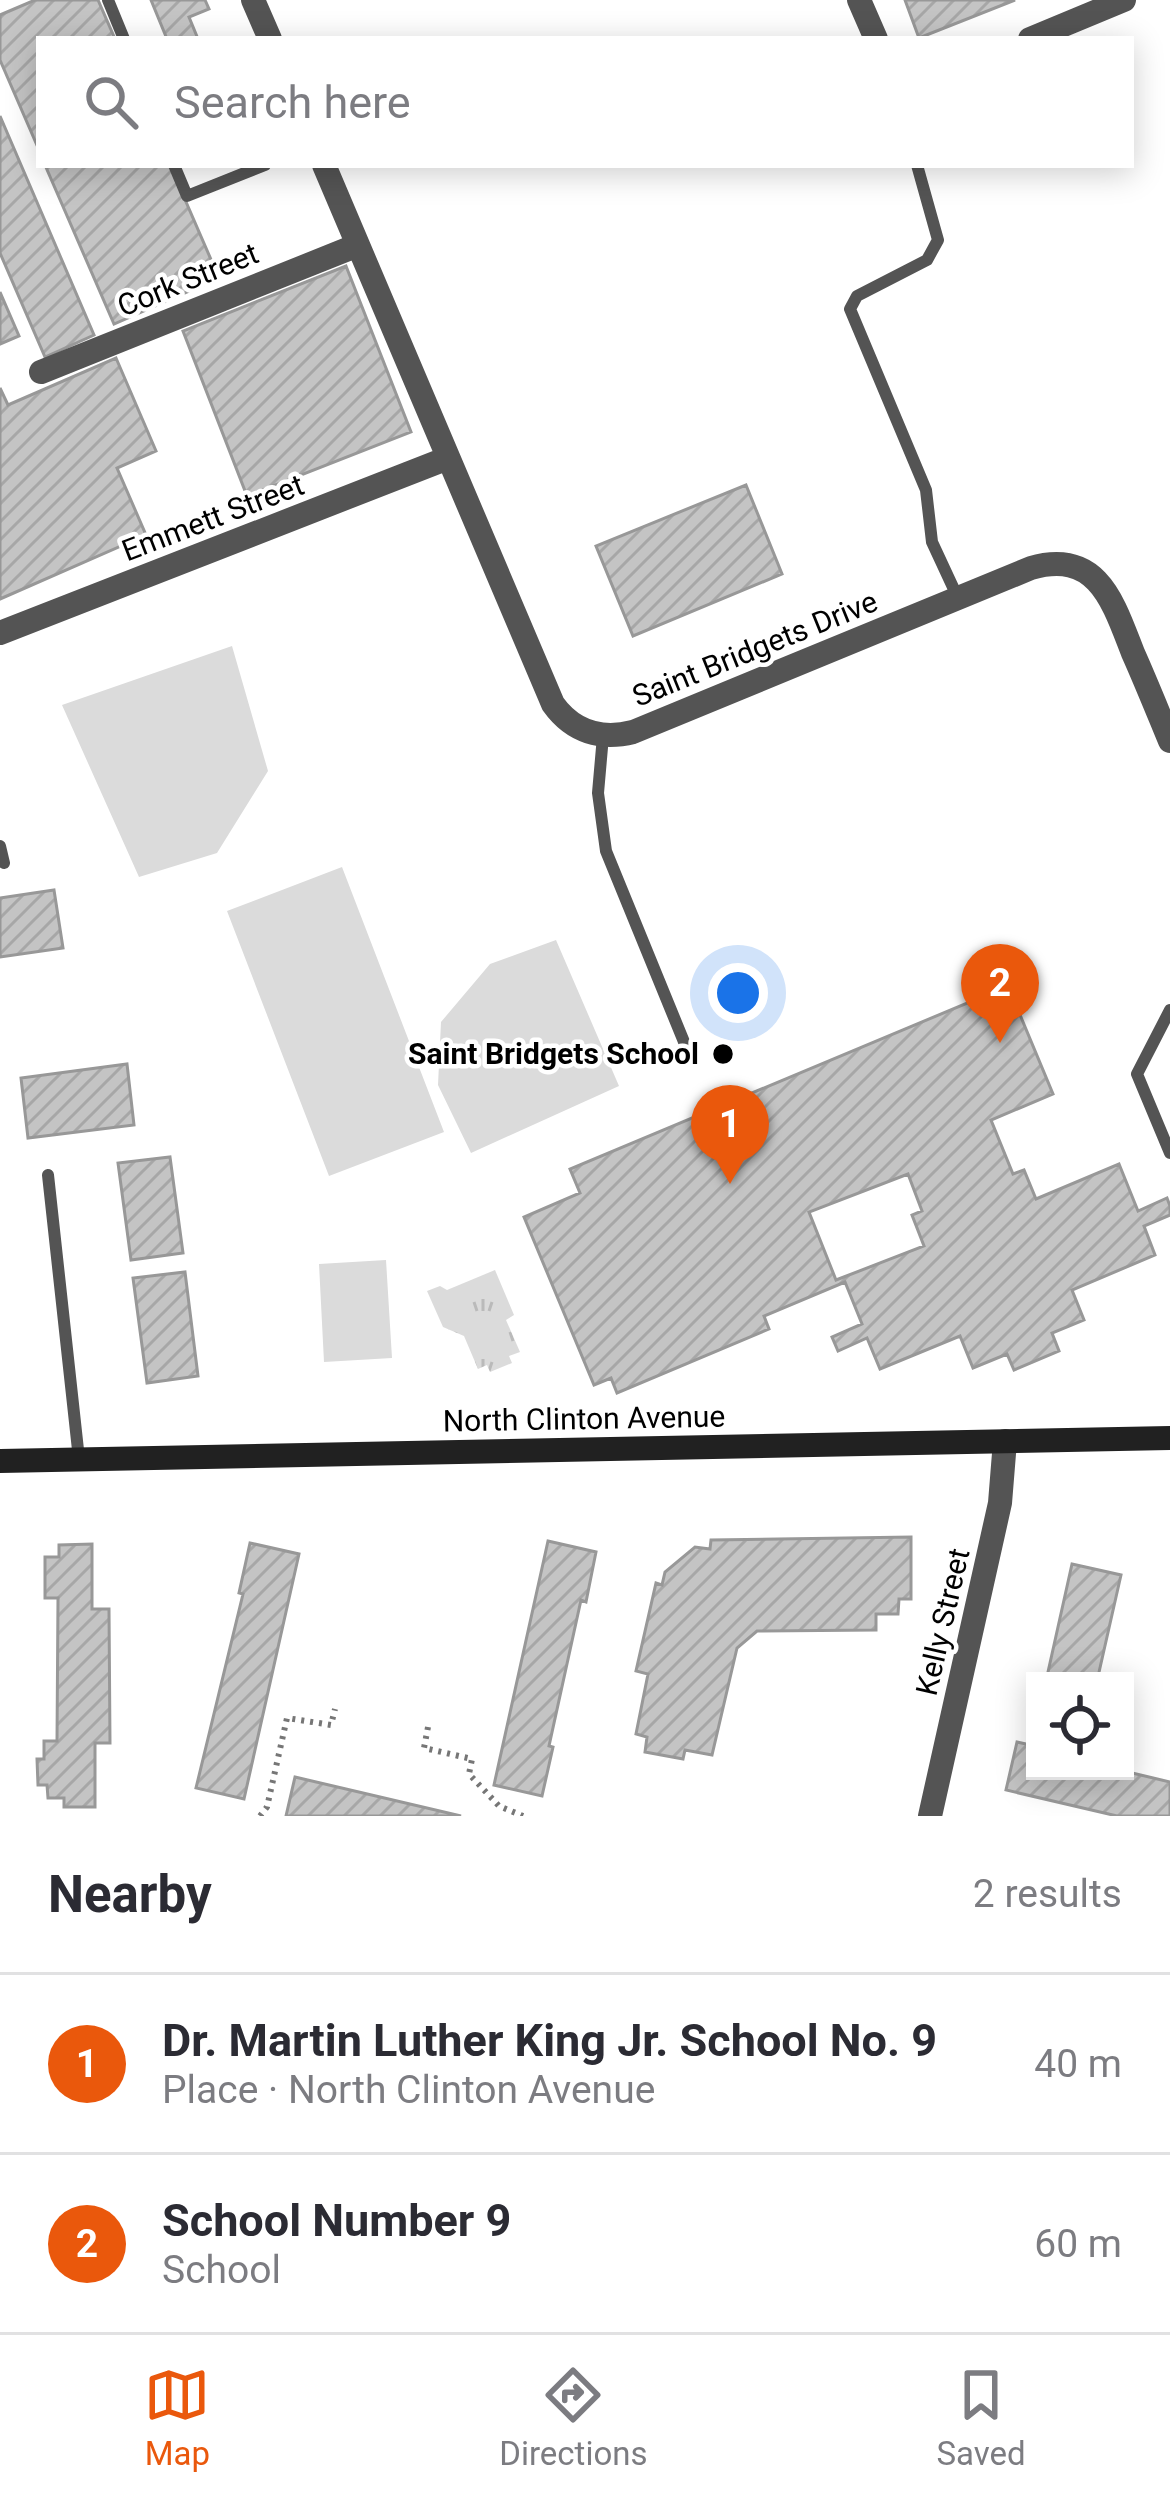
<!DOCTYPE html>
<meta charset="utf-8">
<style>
:root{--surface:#fff;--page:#f2f2f3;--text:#2b2b33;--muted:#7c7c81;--line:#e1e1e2;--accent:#ea580c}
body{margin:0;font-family:Roboto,sans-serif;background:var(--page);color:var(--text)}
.controls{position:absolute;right:36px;bottom:36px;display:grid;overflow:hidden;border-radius:0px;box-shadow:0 6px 30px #0003}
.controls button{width:108px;height:108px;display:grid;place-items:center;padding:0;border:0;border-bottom:3px solid var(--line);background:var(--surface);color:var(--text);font:60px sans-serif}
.you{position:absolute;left:738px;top:993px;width:42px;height:42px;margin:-30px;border:9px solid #fff;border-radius:50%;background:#1a73e8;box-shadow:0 0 0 18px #1a73e833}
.badge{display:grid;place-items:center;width:78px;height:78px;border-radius:50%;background:var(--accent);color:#fff;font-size:39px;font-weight:700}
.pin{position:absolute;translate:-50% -99px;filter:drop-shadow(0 3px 6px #0008)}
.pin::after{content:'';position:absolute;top:63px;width:42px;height:36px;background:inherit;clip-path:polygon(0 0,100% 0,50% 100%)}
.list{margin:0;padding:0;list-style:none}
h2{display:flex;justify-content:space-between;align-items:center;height:156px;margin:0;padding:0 48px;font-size:51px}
h2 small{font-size:39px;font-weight:400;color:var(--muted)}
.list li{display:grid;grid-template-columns:78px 1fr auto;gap:36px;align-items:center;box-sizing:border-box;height:180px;padding:0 48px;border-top:3px solid var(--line)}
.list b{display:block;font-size:45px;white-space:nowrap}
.list p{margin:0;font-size:39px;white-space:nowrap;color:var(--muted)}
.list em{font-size:39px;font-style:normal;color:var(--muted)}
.icon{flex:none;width:66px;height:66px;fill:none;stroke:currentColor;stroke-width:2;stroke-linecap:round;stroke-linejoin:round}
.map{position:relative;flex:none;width:1170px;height:1816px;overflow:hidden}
.search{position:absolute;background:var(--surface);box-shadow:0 6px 30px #0003;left:36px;right:36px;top:36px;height:132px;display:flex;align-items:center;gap:30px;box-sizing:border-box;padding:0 42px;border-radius:0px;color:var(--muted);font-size:45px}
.sheet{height:516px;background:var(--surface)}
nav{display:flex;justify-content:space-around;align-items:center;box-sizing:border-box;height:168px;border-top:3px solid var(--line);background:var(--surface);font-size:33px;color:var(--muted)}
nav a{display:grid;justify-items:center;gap:6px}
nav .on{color:var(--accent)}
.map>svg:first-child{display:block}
</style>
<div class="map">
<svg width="1170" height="1816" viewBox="0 0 1170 1816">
<defs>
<pattern id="grass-tufts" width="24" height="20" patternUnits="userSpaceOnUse" patternTransform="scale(3)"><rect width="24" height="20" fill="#dbdbdb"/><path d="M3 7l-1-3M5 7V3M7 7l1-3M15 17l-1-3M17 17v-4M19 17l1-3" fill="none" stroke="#bababa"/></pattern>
<pattern id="building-hatch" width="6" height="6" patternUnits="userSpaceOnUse" patternTransform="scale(3)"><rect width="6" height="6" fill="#c4c4c4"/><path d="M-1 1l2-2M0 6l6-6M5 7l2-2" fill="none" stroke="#a7a7a7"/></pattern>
</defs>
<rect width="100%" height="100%" fill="#fff"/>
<path fill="url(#grass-tufts)" d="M 495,1270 L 514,1315 L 506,1320 L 520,1352 L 509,1356 L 512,1363 L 490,1372 L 487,1365 L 478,1369 L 464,1336 L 443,1327 L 427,1291 L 440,1286 L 447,1290 Z"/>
<path fill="#dbdbdb" d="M 232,646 L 268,771 L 217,853 L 139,877 L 62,705 Z
M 342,867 L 444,1132 L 329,1176 L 227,911 Z
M 556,940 L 619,1086 L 471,1153 L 438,1085 L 441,1022 L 490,964 Z
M 386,1260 L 392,1358 L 324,1362 L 319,1264 Z"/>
<path fill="url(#building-hatch)" stroke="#989898" stroke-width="3" fill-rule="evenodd" d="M 35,0 L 98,0 L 115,39 L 39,39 L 39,150 L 0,60 L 0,15 Z
M 151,0 L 205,0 L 209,9 L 189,17 L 198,39 L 167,39 Z
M 905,0 L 1015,0 L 919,38 Z
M 0,116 L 94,335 L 45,357 L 0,253 Z
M 45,165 L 170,165 L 219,278 L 114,324 Z
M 346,266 L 411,432 L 247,496 L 183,331 Z
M 0,292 L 19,336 L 0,344 Z
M 116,358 L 156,451 L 117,468 L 146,535 L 0,599 L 0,388 L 8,405 Z
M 746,485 L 782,574 L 633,636 L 596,546 Z
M 54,890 L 63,948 L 0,957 L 0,898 Z
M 1008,986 L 1053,1094 L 991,1120 L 1013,1174 L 1024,1170 L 1036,1199 L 1119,1164 L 1138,1211 L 1167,1198 L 1170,1206 L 1170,1215 L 1144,1226 L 1155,1255 L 1072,1290 L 1084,1320 L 1052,1333 L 1059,1351 L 1014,1370 L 1007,1354 L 973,1368 L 960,1336 L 880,1369 L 867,1338 L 838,1351 L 832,1337 L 862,1324 L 845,1282 L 764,1316 L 769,1329 L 617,1393 L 611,1378 L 594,1385 L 524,1217 L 580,1193 L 570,1169 ZM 908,1174 L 922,1211 L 912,1215 L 924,1246 L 836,1280 L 809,1212 Z
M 127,1064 L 134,1125 L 28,1138 L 21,1078 Z
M 170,1157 L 183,1253 L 131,1260 L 118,1163 Z
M 185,1272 L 198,1376 L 147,1383 L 133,1278 Z
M 911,1537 L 911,1599 L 899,1599 L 898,1614 L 876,1614 L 876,1630 L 757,1631 L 737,1648 L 712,1755 L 685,1750 L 683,1759 L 645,1752 L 647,1737 L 636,1734 L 648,1674 L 636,1671 L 656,1583 L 662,1585 L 665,1572 L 695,1547 L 710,1549 L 711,1540 Z
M 548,1541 L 596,1552 L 586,1602 L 581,1600 L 549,1746 L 553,1747 L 542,1796 L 494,1785 Z
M 250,1543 L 299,1554 L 244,1799 L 196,1788 L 243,1594 L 239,1593 Z
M 92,1544 L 92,1609 L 109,1609 L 110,1743 L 95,1743 L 95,1807 L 64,1807 L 64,1798 L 48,1798 L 47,1785 L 38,1785 L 37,1759 L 44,1759 L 44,1741 L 57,1741 L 58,1598 L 45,1598 L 45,1557 L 59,1557 L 59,1545 Z
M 1072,1564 L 1121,1575 L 1097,1681 L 1046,1681 Z
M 1017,1742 L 1035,1746 L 1035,1771 L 1124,1771 L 1170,1782 L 1170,1816 L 1117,1816 L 1006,1790 Z
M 295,1777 L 461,1816 L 286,1816 Z"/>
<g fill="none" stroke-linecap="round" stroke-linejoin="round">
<path stroke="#767676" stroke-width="6" stroke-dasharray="3 6" stroke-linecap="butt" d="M 428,1727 L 424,1748 L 472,1759 L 469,1774 L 499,1806 L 523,1816
M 260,1816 L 267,1807 L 287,1718 L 331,1725 L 335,1709"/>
<path stroke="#545454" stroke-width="12" d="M 108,0 L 124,39
M 174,165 L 187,196 L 265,165
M 917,165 L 938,240 L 927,260 L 857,296 L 850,309 L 926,490 L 932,542 L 958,598
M 603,736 L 598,793 L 606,851 L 691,1059
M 0,846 L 4,863
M 1170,1010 L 1137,1074 L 1170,1153
M 48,1175 L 79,1459"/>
<path stroke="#545454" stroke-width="24" d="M 253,0 L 270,39
M 859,0 L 876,39
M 1030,39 L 1124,0
M 324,165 L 553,704 C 573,732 601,740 633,732 L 1031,568 C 1098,549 1113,602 1133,653 C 1146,682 1158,712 1170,741
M 41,372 L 358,245
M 0,633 L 448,458
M 930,1816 L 1000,1503 L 1005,1441"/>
<path stroke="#212121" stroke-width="24" d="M 0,1461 L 1170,1438"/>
</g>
<circle fill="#000" stroke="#fff" stroke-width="4.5" cx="723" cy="1054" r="12"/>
<g text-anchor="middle" stroke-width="9" stroke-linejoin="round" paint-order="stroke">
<g font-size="30" fill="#000" stroke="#fff">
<text transform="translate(188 280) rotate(-22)" y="10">Cork Street</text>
<text transform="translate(213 518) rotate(-21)" y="10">Emmett Street</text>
<text transform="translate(755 649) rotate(-22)" y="10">Saint Bridgets Drive</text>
<text transform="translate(584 1419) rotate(-1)" y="10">North Clinton Avenue</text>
<text transform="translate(943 1622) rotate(-77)" y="10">Kelly Street</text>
</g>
<g font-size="30" font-weight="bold" fill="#000" stroke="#fff" text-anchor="end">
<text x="699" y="1064">Saint Bridgets School</text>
</g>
</g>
</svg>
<div class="controls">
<button><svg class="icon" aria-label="locate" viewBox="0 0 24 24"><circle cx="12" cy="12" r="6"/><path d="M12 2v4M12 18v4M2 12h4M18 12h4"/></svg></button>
</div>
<div class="you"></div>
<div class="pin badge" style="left:730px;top:1184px">1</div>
<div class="pin badge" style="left:1000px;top:1043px">2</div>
<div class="search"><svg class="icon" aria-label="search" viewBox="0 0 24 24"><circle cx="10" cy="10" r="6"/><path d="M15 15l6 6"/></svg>Search here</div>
</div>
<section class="sheet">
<h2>Nearby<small>2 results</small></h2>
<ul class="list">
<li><span class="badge">1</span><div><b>Dr. Martin Luther King Jr. School No. 9</b><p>Place · North Clinton Avenue</p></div><em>40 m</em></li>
<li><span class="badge">2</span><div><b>School Number 9</b><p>School</p></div><em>60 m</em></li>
</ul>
</section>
<nav>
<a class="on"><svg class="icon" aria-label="map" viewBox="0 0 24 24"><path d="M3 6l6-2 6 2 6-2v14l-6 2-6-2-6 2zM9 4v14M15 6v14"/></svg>Map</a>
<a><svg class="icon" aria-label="directions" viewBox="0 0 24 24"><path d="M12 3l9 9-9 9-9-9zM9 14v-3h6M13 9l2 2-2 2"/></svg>Directions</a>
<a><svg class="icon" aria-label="saved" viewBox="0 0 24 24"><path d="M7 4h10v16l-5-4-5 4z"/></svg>Saved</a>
</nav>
